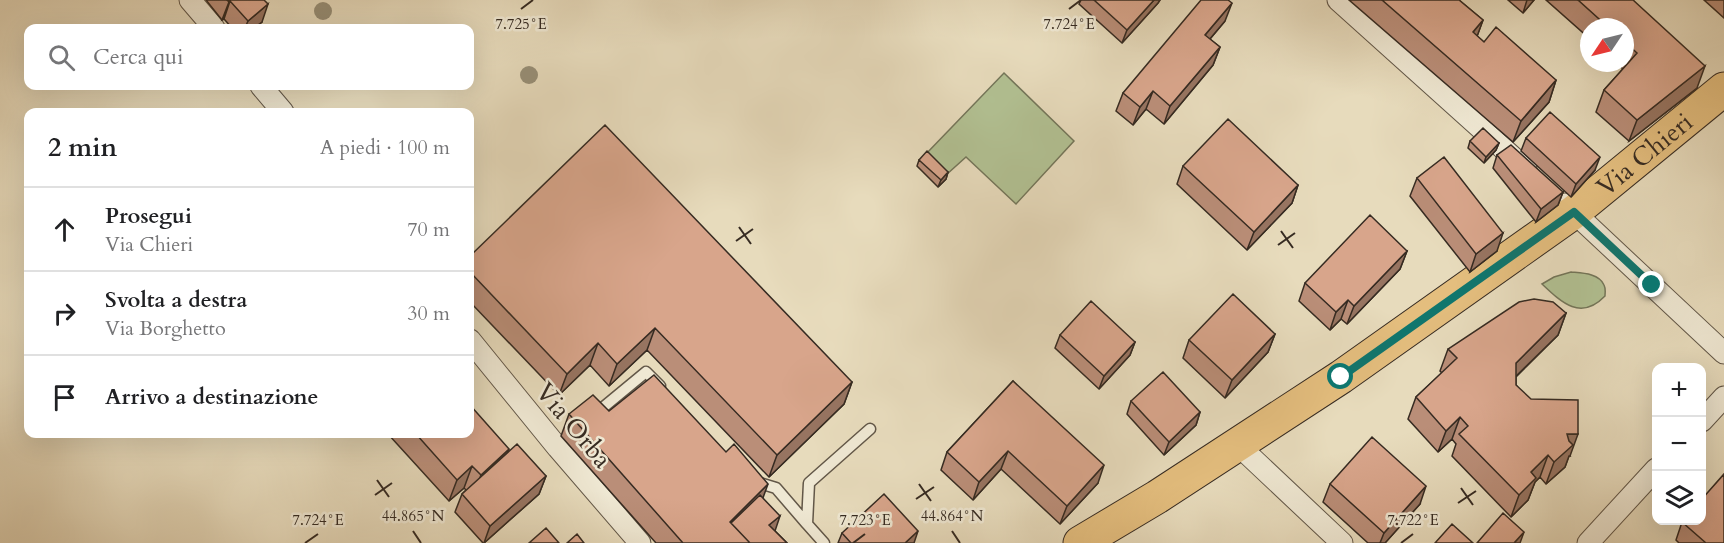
<!DOCTYPE html>
<html lang="it">
<meta charset="utf-8">
<style>
:root{--surface:#fff;--page:#f2f2f2;--text:#202124;--muted:#757577;--line:#e0e0e0}
body{margin:0;font-family:Cardo,serif;background:var(--page);color:var(--text)}
.controls{position:absolute;right:18px;bottom:18px;display:grid;overflow:hidden;border-radius:12px;box-shadow:0 6px 24px #0002}
.controls button{width:54px;height:54px;display:grid;place-items:center;padding:0;border:0;border-bottom:2px solid var(--line);background:var(--surface);color:var(--text);font:30px sans-serif}
.compass{position:absolute;left:1580px;top:18px;width:54px;height:54px;border-radius:50%;background:var(--surface);box-shadow:0 6px 24px #0002;rotate:235deg}
.stop{position:absolute;width:18px;height:18px;margin:-14px;border:4px solid #0f766e;border-radius:50%;background:#fff}
.stop.end{background:#0f766e;border-color:#fff;box-shadow:0 2px 6px #0008}
.list{margin:0;padding:0;list-style:none}
h2{display:flex;justify-content:space-between;align-items:center;height:78px;margin:0;padding:0 24px;font-size:26px}
h2 small{font-size:20px;font-weight:400;color:var(--muted)}
.list li{display:grid;grid-template-columns:39px 1fr auto;gap:18px;align-items:center;box-sizing:border-box;height:84px;padding:0 24px;border-top:2px solid var(--line)}
.list b{display:block;font-size:22px;white-space:nowrap}
.list p{margin:0;font-size:20px;white-space:nowrap;color:var(--muted)}
.list em{font-size:20px;font-style:normal;color:var(--muted)}
.icon{flex:none;width:33px;height:33px;fill:none;stroke:currentColor;stroke-width:2;stroke-linecap:round;stroke-linejoin:round}
.map{position:relative;flex:none;width:1724px;height:543px;overflow:hidden}
.search{position:absolute;background:var(--surface);box-shadow:0 6px 24px #0002;left:24px;top:24px;width:450px;height:66px;display:flex;align-items:center;gap:15px;box-sizing:border-box;padding:0 21px;border-radius:12px;color:var(--muted);font-size:22px}
.panel{position:absolute;background:var(--surface);box-shadow:0 6px 24px #0002;left:24px;top:108px;width:450px;height:330px;border-radius:12px}
.map>svg:first-child{display:block}
</style>
<div class="map">
<svg width="1724" height="543" viewBox="0 0 1724 543">
<rect width="100%" height="100%" fill="#e7dbbc"/>
<filter id="stains"><feTurbulence type="fractalNoise" baseFrequency=".00333" numOctaves="4"/><feColorMatrix values="0 0 0 0 .2 0 0 0 0 .09 0 0 0 0 .02 0 0 0 .5 -.17"/></filter>
<radialGradient id="worn" r=".72"><stop offset=".6" stop-color="#630" stop-opacity="0"/><stop offset="1" stop-color="#630" stop-opacity=".3"/></radialGradient>
<path fill="#b2c193" stroke="#74765a" stroke-width="1.5" d="M 1004,73 L 1074,141 L 1016,204 L 966,157 L 946,175 L 925,155 Z
M 1571,272 C 1581,273 1599,273 1604,285 C 1606,289 1605,292 1605,296 C 1581,321 1562,303 1542,284 L 1554,277 Z"/>
<g fill="none" stroke-linecap="round" stroke-linejoin="round">
<defs>
<path id="lane" d="M 600,410 L 646,372 L 660,386
M 756,482 L 776,488 L 807,524
M 824,543 L 807,524 L 809,483 L 870,429"/>
<path id="street" d="M 190,0 L 214,28
M 1338,0 L 1526,169
M 261,86 L 283,112
M 1565,204 L 1724,353
M 470,340 L 558,448 L 640,543
M 1702,421 L 1724,397
M 1238,445 L 1342,543
M 1588,543 L 1656,469"/>
<g id="primary">
<path id="s1" d="M 1080,543 L 1157,497 L 1341,377 L 1574,212 L 1724,89"/>
</g>
</defs>
<use href="#lane" stroke="#625748" stroke-width="13"/>
<use href="#street" stroke="#625748" stroke-width="23"/>
<use href="#primary" stroke="#362b22" stroke-width="35"/>
<use href="#lane" stroke="#efe8d3" stroke-width="10"/>
<use href="#street" stroke="#efe8d3" stroke-width="21"/>
<use href="#primary" stroke="#e4be7e" stroke-width="33"/>
</g>
<g fill="#978f77">
<circle cx="323" cy="11" r="9"/>
<circle cx="529" cy="75" r="9"/>
</g>
<path fill="#ba8e78" stroke="#362b22" stroke-width="1.5" d="M 206,0 L 264,0 L 262,22 L 254,28 L 232,28 L 224,19 L 222,20 Z
M 1081,0 L 1160,0 L 1158,3 L 1122,43 L 1079,4 Z
M 1349,0 L 1459,0 L 1483,20 L 1477,36 L 1484,42 L 1556,80 L 1549,102 L 1513,142 Z
M 1508,0 L 1534,0 L 1523,13 Z
M 1546,0 L 1633,0 L 1697,88 L 1629,141 L 1596,112 L 1604,90 L 1623,69 L 1616,63 L 1625,63 L 1625,27 L 1589,27 L 1589,38 Z
M 1704,0 L 1724,0 L 1724,18 Z
M 1225,21 L 1210,39 L 1220,47 L 1213,65 L 1164,124 L 1146,109 L 1133,125 L 1116,111 L 1123,93 Z
M 1526,138 L 1595,170 L 1571,197 L 1521,151 Z
M 1470,141 L 1499,143 L 1496,150 L 1484,163 L 1468,148 Z
M 1497,155 L 1563,192 L 1558,205 L 1536,222 L 1493,168 Z
M 919,160 L 948,172 L 946,179 L 938,187 L 917,166 Z
M 1183,166 L 1298,185 L 1292,203 L 1247,250 L 1177,184 Z
M 1417,178 L 1497,251 L 1470,272 L 1410,196 Z
M 1407,251 L 1400,269 L 1347,324 L 1341,319 L 1330,330 L 1299,301 L 1305,283 Z
M 470,256 L 852,382 L 844,404 L 769,477 L 647,350 L 609,386 L 590,365 L 559,395 L 470,302 Z
M 1566,313 L 1558,335 L 1516,377 L 1516,385 L 1570,456 L 1569,456 L 1565,467 L 1546,484 L 1540,477 L 1535,482 L 1528,500 L 1511,517 L 1452,456 L 1456,444 L 1452,439 L 1438,452 L 1408,419 L 1416,397 L 1442,373 L 1440,371 L 1448,349 Z
M 1275,334 L 1268,352 L 1225,398 L 1183,358 L 1189,340 Z
M 1060,335 L 1135,342 L 1130,355 L 1099,389 L 1055,348 Z
M 1013,381 L 1098,483 L 1060,524 L 1001,469 L 973,500 L 941,470 L 947,452 Z
M 1131,401 L 1200,412 L 1196,425 L 1164,455 L 1127,414 Z
M 609,411 L 763,499 L 775,531 L 787,543 L 656,543 L 561,436 L 569,414 Z
M 388,434 L 470,434 L 508,452 L 546,476 L 539,494 L 484,543 L 483,543 L 455,512 L 462,494 L 466,490 L 464,488 L 449,501 Z
M 1330,484 L 1420,504 L 1385,543 L 1368,543 L 1323,502 Z
M 1682,522 L 1724,543 L 1679,543 L 1676,540 Z
M 842,533 L 914,543 L 838,543 Z"/>
<path fill="#977461" stroke="#362b22" stroke-width="1.5" d="M 1154,0 L 1160,0 L 1158,3 L 1122,43 L 1127,30 Z
M 1527,0 L 1534,0 L 1523,13 Z
M 230,1 L 224,19 L 222,20 L 229,2 Z
M 1232,3 L 1225,21 L 1198,53 L 1205,35 Z
M 268,4 L 262,22 L 254,28 L 245,28 L 248,21 Z
M 1483,20 L 1475,42 L 1473,32 Z
M 1220,47 L 1213,65 L 1164,124 L 1170,106 Z
M 1705,66 L 1697,88 L 1629,141 L 1637,120 Z
M 1556,80 L 1549,102 L 1513,142 L 1521,121 Z
M 1153,91 L 1146,109 L 1133,125 L 1140,107 Z
M 1499,143 L 1496,150 L 1484,163 L 1486,157 Z
M 1600,157 L 1595,170 L 1571,197 L 1576,184 Z
M 948,172 L 946,179 L 938,187 L 941,180 Z
M 1298,185 L 1292,203 L 1247,250 L 1254,232 Z
M 1563,192 L 1558,205 L 1536,222 L 1541,209 Z
M 1503,233 L 1497,251 L 1470,272 L 1476,254 Z
M 1407,251 L 1400,269 L 1347,324 L 1354,306 Z
M 1348,300 L 1341,319 L 1330,330 L 1336,312 Z
M 1566,313 L 1558,335 L 1508,384 L 1516,363 Z
M 655,328 L 647,350 L 609,386 L 617,364 Z
M 1275,334 L 1268,352 L 1225,398 L 1232,380 Z
M 1135,342 L 1130,355 L 1099,389 L 1104,376 Z
M 598,343 L 590,365 L 559,395 L 567,374 Z
M 852,382 L 844,404 L 769,477 L 777,455 Z
M 1200,412 L 1196,425 L 1164,455 L 1169,442 Z
M 1460,417 L 1452,439 L 1438,452 L 1446,431 Z
M 1567,434 L 1578,434 L 1570,456 L 1569,456 L 1565,467 L 1546,484 L 1554,462 Z
M 509,449 L 501,471 L 473,496 L 481,475 Z
M 1008,451 L 1001,469 L 973,500 L 979,482 Z
M 1548,455 L 1540,477 L 1535,482 L 1528,500 L 1511,517 L 1519,495 L 1531,472 Z
M 1104,465 L 1098,483 L 1060,524 L 1067,506 Z
M 472,466 L 464,488 L 449,501 L 457,480 Z
M 546,476 L 539,494 L 484,543 L 490,526 Z
M 768,484 L 760,506 L 734,532 L 730,522 Z
M 1426,486 L 1420,504 L 1385,543 L 1380,543 L 1384,533 Z
M 780,516 L 774,534 L 769,525 Z
M 918,531 L 914,543 L 905,543 Z
M 1524,532 L 1520,543 L 1514,543 Z"/>
<path fill="#d8a58b" stroke="#362b22" stroke-width="1.5" d="M 227,0 L 264,0 L 268,4 L 248,21 L 230,1 L 229,2 Z
M 1094,0 L 1154,0 L 1127,30 Z
M 1201,0 L 1228,0 L 1232,3 L 1205,35 L 1220,47 L 1170,106 L 1153,91 L 1140,107 L 1123,93 Z
M 1382,0 L 1459,0 L 1483,20 L 1473,32 L 1484,42 L 1496,27 L 1556,80 L 1521,121 Z
M 1578,0 L 1633,0 L 1705,66 L 1637,120 L 1604,90 L 1637,53 L 1625,42 L 1625,27 L 1608,27 Z
M 1550,112 L 1600,157 L 1576,184 L 1526,138 Z
M 1228,119 L 1298,185 L 1254,232 L 1183,166 Z
M 605,125 L 852,382 L 777,455 L 655,328 L 617,364 L 598,343 L 567,374 L 470,272 L 470,256 Z
M 1483,128 L 1499,143 L 1486,157 L 1470,141 Z
M 1511,145 L 1563,192 L 1541,209 L 1497,155 Z
M 927,151 L 948,172 L 941,180 L 919,160 Z
M 1444,157 L 1503,233 L 1476,254 L 1417,178 Z
M 1370,215 L 1407,251 L 1354,306 L 1348,300 L 1336,312 L 1305,283 Z
M 1233,294 L 1275,334 L 1232,380 L 1189,340 Z
M 1534,299 L 1553,302 L 1566,313 L 1516,363 L 1516,385 L 1531,399 L 1578,400 L 1578,434 L 1567,434 L 1569,441 L 1573,445 L 1554,462 L 1548,455 L 1531,472 L 1536,478 L 1519,495 L 1459,434 L 1468,426 L 1460,417 L 1446,431 L 1416,397 L 1457,358 L 1448,349 L 1519,302 Z
M 1091,301 L 1135,342 L 1104,376 L 1060,335 Z
M 1163,372 L 1200,412 L 1169,442 L 1131,401 Z
M 654,375 L 726,452 L 734,444 L 768,484 L 730,522 L 750,543 L 683,543 L 569,414 L 593,395 L 609,411 Z
M 1013,381 L 1104,465 L 1067,506 L 1008,451 L 979,482 L 947,452 Z
M 470,405 L 509,449 L 481,475 L 472,466 L 457,480 L 416,434 L 470,434 Z
M 1372,437 L 1426,486 L 1384,533 L 1330,484 Z
M 517,444 L 546,476 L 490,526 L 462,494 Z
M 1724,474 L 1724,543 L 1706,543 L 1682,522 L 1684,520 L 1701,520 L 1701,500 Z
M 884,494 L 918,531 L 905,543 L 851,543 L 842,533 Z
M 760,495 L 780,516 L 769,525 L 787,543 L 750,543 L 731,523 Z
M 1503,513 L 1524,532 L 1514,543 L 1477,543 Z
M 1452,524 L 1473,543 L 1435,543 Z
M 546,528 L 559,543 L 529,543 Z
M 577,534 L 584,543 L 567,543 Z"/>
<g fill="none" stroke-linecap="round" stroke-linejoin="round">
<path stroke="#0f766e" stroke-width="8" d="M 1341,377 L 1574,212 L 1652,285"/>
</g>
<path fill="none" stroke="#362b22" stroke-width="2" d="M 521,9 L 533,0M 1069,9 L 1081,0M 739,227 L 751,244M 1281,231 L 1293,248M 736,241 L 753,229M 1278,245 L 1295,233M 377,480 L 389,497M 919,484 L 931,501M 1461,488 L 1473,505M 375,495 L 392,483M 916,499 L 934,487M 1458,503 L 1476,491M 413,531 L 421,543M 952,531 L 960,543M 305,543 L 318,534M 853,543 L 865,534M 1401,543 L 1413,534"/>
<g text-anchor="middle" stroke-width="5" stroke-linejoin="round" paint-order="stroke">
<g font-size="26" fill="#362b22" stroke="#efe8d3">
<text dy="9" stroke="none"><textPath href="#s1" startOffset="686">Via Chieri</textPath></text>
<text transform="translate(574 425) rotate(50)" y="9">Via Orba</text>
</g>
</g>
<g font-size="15" text-anchor="middle" fill="#362b22" stroke="#efe8d3" stroke-width="5" stroke-linejoin="round" paint-order="stroke">
<text x="1069" y="29">7.724°E</text>
<text x="521" y="29">7.725°E</text>
<text x="413" y="521">44.865°N</text>
<text x="952" y="521">44.864°N</text>
<text x="318" y="525">7.724°E</text>
<text x="865" y="525">7.723°E</text>
<text x="1413" y="525">7.722°E</text>
</g>
<rect width="100%" height="100%" filter="url(#stains)"/>
<rect width="100%" height="100%" fill="url(#worn)"/>
</svg>
<div class="controls">
<button>+</button>
<button>−</button>
<button><svg class="icon" aria-label="layers" viewBox="0 0 24 24"><path d="M12 4l9 5-9 5-9-5zM3 14l9 5 9-5"/></svg></button>
</div>
<svg class="compass" viewBox="-18 -18 36 36"><path d="M0-13l5 13h-10z" fill="#e53935"/><path d="M0 13l5-13h-10z" fill="#757577"/></svg>
<div class="stop" style="left:1341px;top:377px"></div>
<div class="stop end" style="left:1652px;top:285px"></div>
<div class="search"><svg class="icon" aria-label="search" viewBox="0 0 24 24"><circle cx="10" cy="10" r="6"/><path d="M15 15l6 6"/></svg>Cerca qui</div>
<section class="panel">
<h2>2 min<small>A piedi · 100 m</small></h2>
<ul class="list">
<li><svg class="icon" aria-label="ahead" viewBox="0 0 24 24"><path d="M12 20V5M6 11l6-6 6 6"/></svg><div><b>Prosegui</b><p>Via Chieri</p></div><em>70 m</em></li>
<li><svg class="icon" aria-label="right" viewBox="0 0 24 24"><path d="M7 20v-9h11M14 6l5 5-5 5"/></svg><div><b>Svolta a destra</b><p>Via Borghetto</p></div><em>30 m</em></li>
<li><svg class="icon" aria-label="arrive" viewBox="0 0 24 24"><path d="M6 21V4h12l-3 4 3 4H6"/></svg><div><b>Arrivo a destinazione</b></div></li>
</ul>
</section>
</div>
